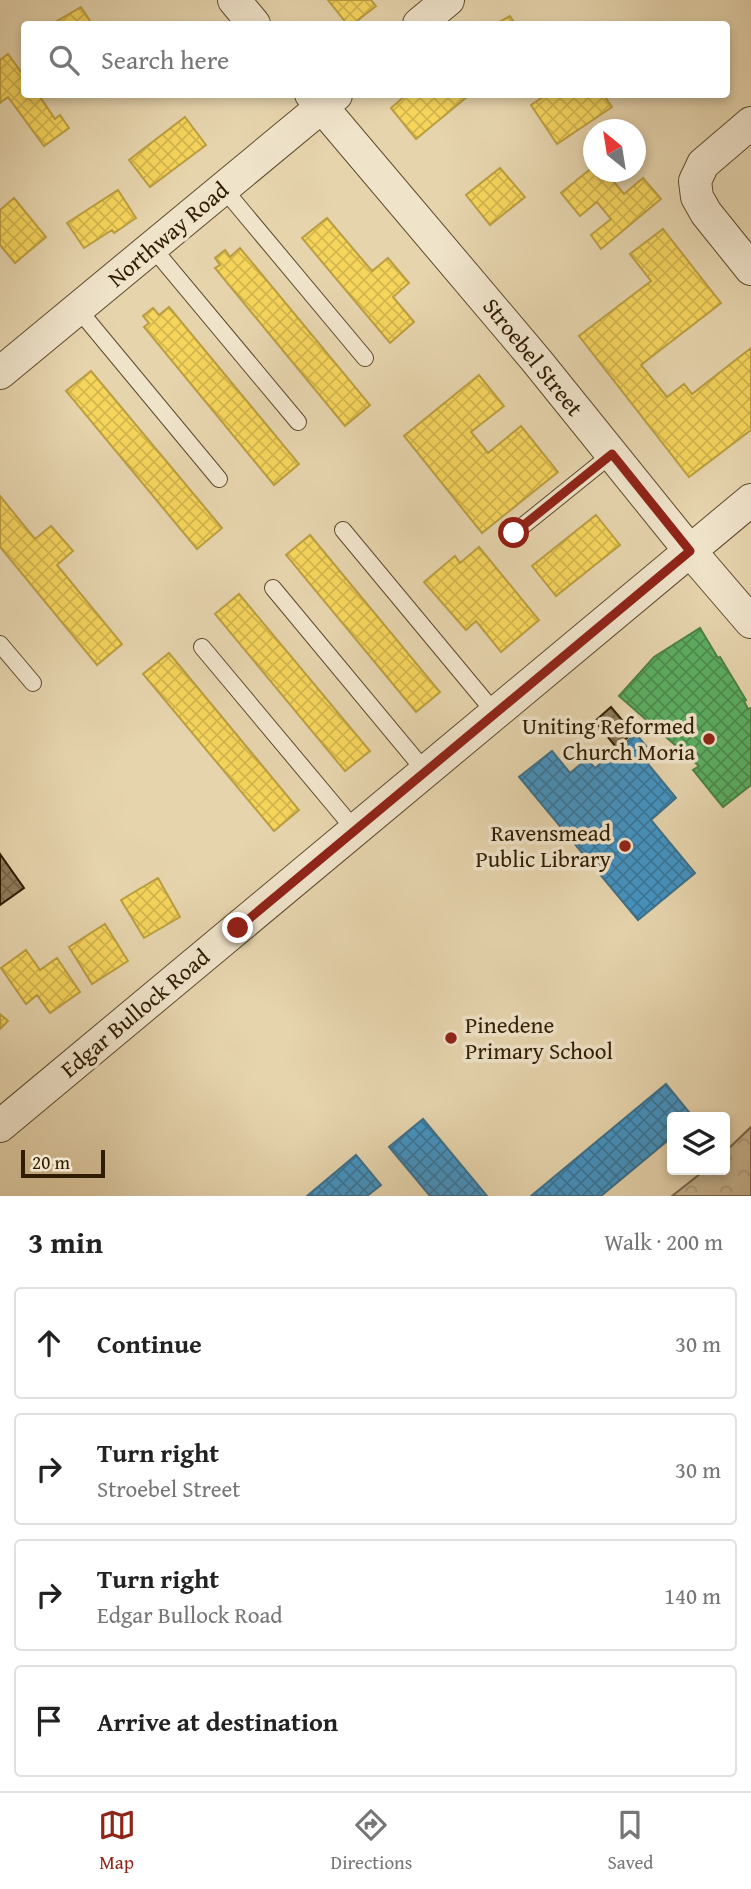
<!DOCTYPE html>
<meta charset="utf-8">
<style>
:root{--surface:#fff;--page:#f2f2f2;--text:#222;--muted:#767676;--line:#e0e0e0;--accent:#8f2418}
body{margin:0;font-family:"Gentium Book Plus",serif;background:var(--page);color:var(--text)}
.controls{position:absolute;right:21px;bottom:21px;display:grid;overflow:hidden;border-radius:7px;box-shadow:0 4px 10px #0003}
.controls button{width:63px;height:63px;display:grid;place-items:center;padding:0;border:0;border-bottom:2px solid var(--line);background:var(--surface);color:var(--text);font:35px sans-serif}
.compass{position:absolute;left:583px;top:119px;width:63px;height:63px;border-radius:50%;background:var(--surface);box-shadow:0 4px 10px #0003;rotate:330deg}
.scale{position:absolute;left:21px;bottom:18px;width:84px;box-sizing:border-box;padding-left:7px;border:4px solid #301d01;border-top:0;font-size:19px;line-height:24px;white-space:nowrap;color:#301d01;-webkit-text-stroke:5px #efe3ca;paint-order:stroke}
.stop{position:absolute;width:21px;height:21px;margin:-16px;border:5px solid #8f2418;border-radius:50%;background:#fff}
.stop.end{background:#8f2418;border-color:#fff;box-shadow:0 2px 7px #0008}
.list{margin:0;padding:0;list-style:none}
h2{display:flex;justify-content:space-between;align-items:center;height:91px;margin:0;padding:0 28px;font-size:30px}
h2 small{font-size:23px;font-weight:400;color:var(--muted)}
.list li{display:grid;grid-template-columns:46px 1fr auto;gap:21px;align-items:center;box-sizing:border-box;height:112px;margin:0 14px 14px;padding:0 14px;border:2px solid var(--line);border-radius:7px}
.list b{display:block;font-size:26px;white-space:nowrap}
.list p{margin:0;font-size:23px;white-space:nowrap;color:var(--muted)}
.list em{font-size:23px;font-style:normal;color:var(--muted)}
.icon{flex:none;width:38px;height:38px;fill:none;stroke:currentColor;stroke-width:2;stroke-linecap:round;stroke-linejoin:round}
.map{position:relative;flex:none;width:751px;height:1196px;overflow:hidden}
.search{position:absolute;background:var(--surface);box-shadow:0 4px 10px #0003;left:21px;right:21px;top:21px;height:77px;display:flex;align-items:center;gap:18px;box-sizing:border-box;padding:0 24px;border-radius:7px;color:var(--muted);font-size:26px}
.sheet{height:595px;background:var(--surface)}
nav{display:flex;justify-content:space-around;align-items:center;box-sizing:border-box;height:98px;border-top:2px solid var(--line);background:var(--surface);font-size:19px;color:var(--muted)}
nav a{display:grid;justify-items:center;gap:4px}
nav .on{color:var(--accent)}
.map>svg:first-child{display:block}
</style>
<div class="map">
<svg width="751" height="1196" viewBox="0 0 751 1196">
<defs>
<pattern id="park-crowns" width="20" height="18" patternUnits="userSpaceOnUse" patternTransform="scale(1.75)"><rect width="20" height="18" fill="#c7b590"/><path d="M2 6a3 3 0 1 1 6 0M12 15a3 3 0 1 1 6 0" fill="none" stroke="#ab9b7a"/></pattern>
<pattern id="homes-cross-hatch" width="8" height="8" patternUnits="userSpaceOnUse" patternTransform="scale(1.75)"><rect width="8" height="8" fill="#f6d55c"/><path d="M0 0l8 8M0 8l8-8" fill="none" stroke="#d3b64e"/></pattern>
<pattern id="schools-cross-hatch" width="8" height="8" patternUnits="userSpaceOnUse" patternTransform="scale(1.75)"><rect width="8" height="8" fill="#4393c3"/><path d="M0 0l8 8M0 8l8-8" fill="none" stroke="#38779c"/></pattern>
<pattern id="public-cross-hatch" width="8" height="8" patternUnits="userSpaceOnUse" patternTransform="scale(1.75)"><rect width="8" height="8" fill="#5aae61"/><path d="M0 0l8 8M0 8l8-8" fill="none" stroke="#4b8d4e"/></pattern>
<pattern id="building-cross-hatch" width="8" height="8" patternUnits="userSpaceOnUse" patternTransform="scale(1.75)"><rect width="8" height="8" fill="#8f7c5a"/><path d="M0 0l8 8M0 8l8-8" fill="none" stroke="#756548"/></pattern>
</defs>
<rect width="100%" height="100%" fill="#e6d4ad"/>
<filter id="stains"><feTurbulence type="fractalNoise" baseFrequency=".00286" numOctaves="4"/><feColorMatrix values="0 0 0 0 .2 0 0 0 0 .09 0 0 0 0 .02 0 0 0 .5 -.17"/></filter>
<radialGradient id="worn" r=".72"><stop offset=".6" stop-color="#630" stop-opacity="0"/><stop offset="1" stop-color="#630" stop-opacity=".3"/></radialGradient>
<path fill="url(#park-crowns)" stroke="#7c6948" stroke-width="2" d="M 751,1127 L 751,1196 L 672,1196 L 705,1170 L 725,1170 L 725,1152 Z"/>
<path fill="url(#homes-cross-hatch)" stroke="#bb9e41" stroke-width="2" d="M 328,0 L 371,0 L 376,6 L 353,24 L 347,24 Z
M 81,7 L 92,24 L 52,24 Z
M 510,16 L 515,24 L 496,24 Z
M 8,54 L 24,76 L 24,94 L 38,94 L 55,119 L 60,115 L 69,128 L 44,146 L 8,97 L 0,103 L 0,60 Z
M 407,94 L 466,94 L 467,97 L 416,139 L 391,108 Z
M 548,94 L 603,94 L 612,107 L 557,144 L 531,105 Z
M 185,117 L 206,145 L 150,187 L 129,160 Z
M 594,166 L 594,172 L 606,172 L 624,194 L 643,178 L 661,199 L 601,249 L 591,235 L 611,219 L 597,202 L 580,216 L 561,193 Z
M 500,168 L 525,197 L 490,225 L 466,195 Z
M 118,190 L 136,218 L 114,233 L 112,230 L 84,248 L 67,223 Z
M 14,198 L 46,237 L 15,263 L 0,245 L 0,210 Z
M 327,218 L 372,271 L 388,258 L 409,283 L 393,297 L 414,322 L 390,343 L 302,238 Z
M 663,229 L 721,303 L 641,365 L 667,397 L 684,384 L 692,394 L 751,348 L 751,430 L 689,477 L 579,336 L 651,281 L 630,254 Z
M 240,248 L 370,405 L 345,426 L 215,268 L 220,265 L 215,258 L 225,250 L 230,257 Z
M 169,307 L 299,464 L 274,485 L 144,327 L 149,323 L 143,316 L 153,308 L 159,315 Z
M 91,371 L 222,528 L 197,549 L 66,391 Z
M 479,375 L 504,406 L 471,432 L 488,453 L 521,426 L 558,472 L 482,533 L 404,436 Z
M 0,496 L 35,539 L 51,526 L 73,551 L 57,565 L 122,644 L 97,665 L 0,547 Z
M 596,515 L 620,545 L 556,596 L 532,566 Z
M 310,535 L 440,692 L 416,712 L 286,555 Z
M 479,547 L 539,620 L 501,652 L 476,621 L 466,630 L 424,582 L 455,556 L 460,563 Z
M 239,594 L 370,751 L 345,771 L 215,614 Z
M 169,653 L 299,810 L 274,831 L 143,674 Z
M 158,878 L 180,917 L 144,938 L 121,900 Z
M 105,924 L 128,961 L 92,984 L 69,947 Z
M 26,950 L 40,970 L 57,958 L 80,992 L 50,1013 L 37,995 L 26,1004 L 1,968 Z
M 0,1014 L 8,1021 L 0,1029 Z"/>
<path fill="url(#schools-cross-hatch)" stroke="#3d7089" stroke-width="2" d="M 636,734 L 655,757 L 648,764 L 676,798 L 651,820 L 695,873 L 638,920 L 519,777 L 552,751 L 570,773 L 587,759 L 595,768 Z
M 666,1084 L 693,1117 L 672,1117 L 672,1137 L 601,1196 L 531,1196 Z
M 423,1119 L 487,1196 L 430,1196 L 389,1147 Z
M 356,1155 L 381,1185 L 367,1196 L 307,1196 Z"/>
<path fill="url(#public-cross-hatch)" stroke="#4d8244" stroke-width="2" d="M 700,628 L 718,658 L 720,657 L 746,700 L 744,701 L 748,709 L 751,708 L 751,785 L 723,807 L 693,770 L 699,766 L 619,696 L 654,657 Z"/>
<path fill="url(#building-cross-hatch)" stroke="#301d01" stroke-width="2" d="M 611,707 L 633,733 L 616,747 L 595,721 Z
M 0,854 L 24,888 L 0,905 Z"/>
<g fill="none" stroke-linecap="round" stroke-linejoin="round">
<defs>
<path id="service" d="M 223,188 L 365,358
M 152,247 L 298,422
M 78,309 L 219,479
M 343,530 L 495,713
M 514,533 L 612,454
M 273,588 L 425,771
M 0,644 L 33,683
M 202,647 L 355,830"/>
<path id="minor" d="M 234,0 L 254,24
M 419,24 L 448,0
M 311,94 L 536,360 L 690,551 L 751,622
M 751,123 L 703,164 L 695,181 L 697,197 L 706,213 L 751,269
M 0,373 L 336,95
M 0,1126 L 751,500"/>
</defs>
<use href="#service" stroke="#5e4b2c" stroke-width="18"/>
<use href="#minor" stroke="#5e4b2c" stroke-width="34"/>
<use href="#service" stroke="#efe3ca" stroke-width="16"/>
<use href="#minor" stroke="#efe3ca" stroke-width="32"/>
</g>
<g fill="none" stroke-linecap="round" stroke-linejoin="round">
<path stroke="#8f2418" stroke-width="9" d="M 238,928 L 690,551 L 612,454 L 514,533"/>
</g>
<g fill="#8f2418" stroke="#efe3ca" stroke-width="2.5">
<circle cx="709" cy="739" r="7"/>
<circle cx="625" cy="846" r="7"/>
<circle cx="451" cy="1038" r="7"/>
</g>
<g text-anchor="middle" stroke-width="7" stroke-linejoin="round" paint-order="stroke">
<g font-size="23" fill="#301d01" stroke="#efe3ca">
<text transform="translate(168 234) rotate(-40)" y="8">Northway Road</text>
<text transform="translate(533 357) rotate(51)" y="8">Stroebel Street</text>
<text transform="translate(135 1013) rotate(-40)" y="8">Edgar Bullock Road</text>
</g>
<g font-size="23" fill="#301d01" stroke="#efe3ca" text-anchor="end">
<text x="695" y="734">Uniting Reformed<tspan x="695" dy="26">Church Moria</tspan></text>
<text x="611" y="841">Ravensmead<tspan x="611" dy="26">Public Library</tspan></text>
<text x="465" y="1033" text-anchor="start">Pinedene<tspan x="465" dy="26">Primary School</tspan></text>
</g>
</g>
<rect width="100%" height="100%" filter="url(#stains)"/>
<rect width="100%" height="100%" fill="url(#worn)"/>
</svg>
<div class="controls">
<button><svg class="icon" aria-label="layers" viewBox="0 0 24 24"><path d="M12 4l9 5-9 5-9-5zM3 14l9 5 9-5"/></svg></button>
</div>
<svg class="compass" viewBox="-18 -18 36 36"><path d="M0-13l5 13h-10z" fill="#e53935"/><path d="M0 13l5-13h-10z" fill="#767676"/></svg>
<div class="scale">20 m</div>
<div class="stop" style="left:514px;top:533px"></div>
<div class="stop end" style="left:238px;top:928px"></div>
<div class="search"><svg class="icon" aria-label="search" viewBox="0 0 24 24"><circle cx="10" cy="10" r="6"/><path d="M15 15l6 6"/></svg>Search here</div>
</div>
<section class="sheet">
<h2>3 min<small>Walk · 200 m</small></h2>
<ul class="list">
<li><svg class="icon" aria-label="ahead" viewBox="0 0 24 24"><path d="M12 20V5M6 11l6-6 6 6"/></svg><div><b>Continue</b></div><em>30 m</em></li>
<li><svg class="icon" aria-label="right" viewBox="0 0 24 24"><path d="M7 20v-9h11M14 6l5 5-5 5"/></svg><div><b>Turn right</b><p>Stroebel Street</p></div><em>30 m</em></li>
<li><svg class="icon" aria-label="right" viewBox="0 0 24 24"><path d="M7 20v-9h11M14 6l5 5-5 5"/></svg><div><b>Turn right</b><p>Edgar Bullock Road</p></div><em>140 m</em></li>
<li><svg class="icon" aria-label="arrive" viewBox="0 0 24 24"><path d="M6 21V4h12l-3 4 3 4H6"/></svg><div><b>Arrive at destination</b></div></li>
</ul>
</section>
<nav>
<a class="on"><svg class="icon" aria-label="map" viewBox="0 0 24 24"><path d="M3 6l6-2 6 2 6-2v14l-6 2-6-2-6 2zM9 4v14M15 6v14"/></svg>Map</a>
<a><svg class="icon" aria-label="directions" viewBox="0 0 24 24"><path d="M12 3l9 9-9 9-9-9zM9 14v-3h6M13 9l2 2-2 2"/></svg>Directions</a>
<a><svg class="icon" aria-label="saved" viewBox="0 0 24 24"><path d="M7 4h10v16l-5-4-5 4z"/></svg>Saved</a>
</nav>
